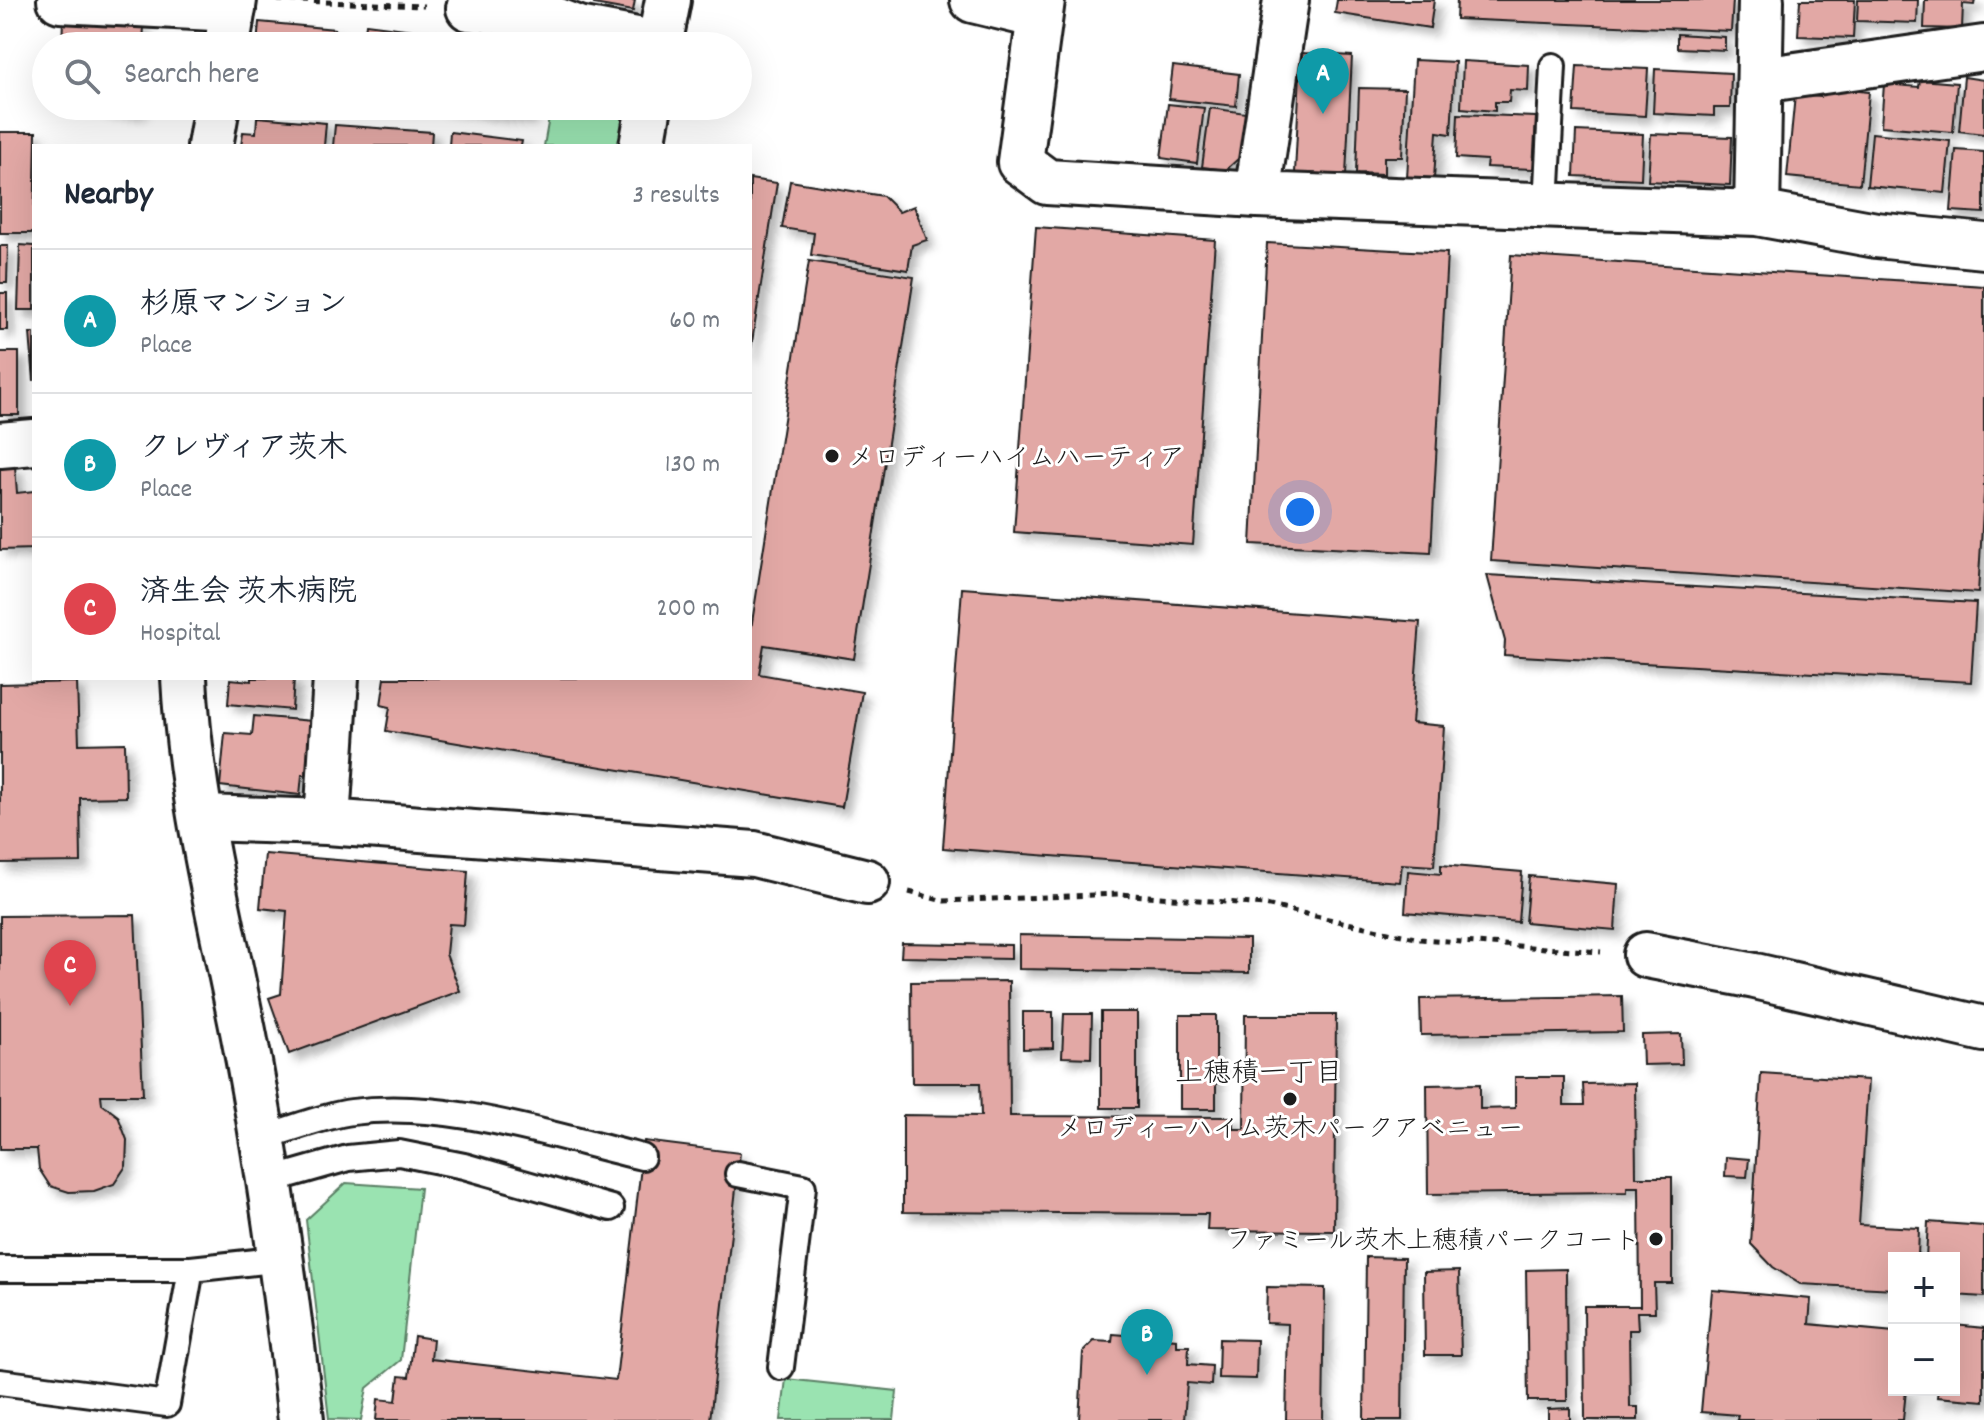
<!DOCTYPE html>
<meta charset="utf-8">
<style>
:root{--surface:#fff;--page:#f6f6f7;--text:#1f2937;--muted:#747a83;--line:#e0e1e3;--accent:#111827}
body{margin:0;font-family:Dekko,"Klee One",sans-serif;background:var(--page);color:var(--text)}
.controls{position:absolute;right:24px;bottom:24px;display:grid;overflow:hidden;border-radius:0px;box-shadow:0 8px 32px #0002}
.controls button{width:72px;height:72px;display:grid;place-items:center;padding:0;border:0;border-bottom:2px solid var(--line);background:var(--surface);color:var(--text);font:40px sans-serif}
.you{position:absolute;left:1300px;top:512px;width:28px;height:28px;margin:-20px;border:6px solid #fff;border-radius:50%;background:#1a73e8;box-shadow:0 0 0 12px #1a73e833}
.badge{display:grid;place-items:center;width:52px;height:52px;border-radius:50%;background:var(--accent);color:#fff;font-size:26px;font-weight:700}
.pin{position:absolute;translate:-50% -66px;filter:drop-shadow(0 2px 4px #0008)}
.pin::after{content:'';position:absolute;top:42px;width:28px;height:24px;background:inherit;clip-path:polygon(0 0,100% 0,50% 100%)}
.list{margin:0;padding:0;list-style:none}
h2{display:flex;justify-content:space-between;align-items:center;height:104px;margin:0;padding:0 32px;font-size:34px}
h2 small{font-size:26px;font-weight:400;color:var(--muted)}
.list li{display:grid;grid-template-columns:52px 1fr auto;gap:24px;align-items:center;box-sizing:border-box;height:144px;padding:0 32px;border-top:2px solid var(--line)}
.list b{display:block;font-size:30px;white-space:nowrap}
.list p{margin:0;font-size:26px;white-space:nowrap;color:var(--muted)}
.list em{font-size:26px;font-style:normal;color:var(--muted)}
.icon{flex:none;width:44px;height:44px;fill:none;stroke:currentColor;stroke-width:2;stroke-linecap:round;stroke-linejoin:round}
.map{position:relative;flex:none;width:1984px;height:1420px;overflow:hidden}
.search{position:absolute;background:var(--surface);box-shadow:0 8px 32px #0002;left:32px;top:32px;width:720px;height:88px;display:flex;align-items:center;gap:20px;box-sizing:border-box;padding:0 28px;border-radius:44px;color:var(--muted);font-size:30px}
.panel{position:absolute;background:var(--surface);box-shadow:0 8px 32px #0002;left:32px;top:144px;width:720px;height:536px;border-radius:0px}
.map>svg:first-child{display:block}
</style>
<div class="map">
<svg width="1984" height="1420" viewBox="0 0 1984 1420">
<defs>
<filter id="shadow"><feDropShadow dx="7" dy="7" stdDeviation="4" flood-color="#0004"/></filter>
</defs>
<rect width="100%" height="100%" fill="#fff"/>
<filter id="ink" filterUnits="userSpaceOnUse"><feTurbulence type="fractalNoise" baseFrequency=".0125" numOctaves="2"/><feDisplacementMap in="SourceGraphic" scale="16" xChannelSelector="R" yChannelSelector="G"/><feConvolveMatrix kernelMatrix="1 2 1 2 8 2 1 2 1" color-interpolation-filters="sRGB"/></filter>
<g filter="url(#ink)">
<path fill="#9ae3b1" stroke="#5b8066" stroke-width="2" d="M 551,106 L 633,106 L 626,146 L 544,146 Z
M 346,1183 L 420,1188 L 401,1360 L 367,1388 L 361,1420 L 329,1419 L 306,1220 Z
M 786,1379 L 897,1391 L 894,1420 L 781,1420 Z"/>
<path fill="#e2a8a5" stroke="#1c1c1c" stroke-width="2" filter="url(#shadow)" d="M 595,0 L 635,0 L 633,11 L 594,4 Z
M 1337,0 L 1434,0 L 1430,28 L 1335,13 Z
M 1457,0 L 1733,0 L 1731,31 L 1456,19 Z
M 1800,0 L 1855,0 L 1853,38 L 1798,36 Z
M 1858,0 L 1918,0 L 1917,23 L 1857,21 Z
M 1925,0 L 1975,0 L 1974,5 L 1963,4 L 1962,29 L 1924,28 Z
M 63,20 L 144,25 L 143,46 L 62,46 Z
M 259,22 L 335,29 L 334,46 L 257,46 Z
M 366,24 L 537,46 L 363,46 Z
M 1677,34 L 1725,37 L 1725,50 L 1677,48 Z
M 1301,53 L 1352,56 L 1346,175 L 1295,173 Z
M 1414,60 L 1455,62 L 1451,134 L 1437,132 L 1434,179 L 1407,178 Z
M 1463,61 L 1529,65 L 1528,91 L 1510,90 L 1509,102 L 1495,102 L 1495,111 L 1461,108 Z
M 1173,66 L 1239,74 L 1236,106 L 1169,99 Z
M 1577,66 L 1648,69 L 1645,116 L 1574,112 Z
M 1655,69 L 1731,73 L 1730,108 L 1714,108 L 1714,116 L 1653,113 Z
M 1964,77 L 1984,80 L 1984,134 L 1959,131 Z
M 1920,80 L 1957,83 L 1953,132 L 1881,126 L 1884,84 L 1919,87 Z
M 1820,87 L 1869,92 L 1860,184 L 1787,177 L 1795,95 L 1820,97 Z
M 1359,88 L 1405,89 L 1402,157 L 1384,157 L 1384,174 L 1356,173 Z
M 1168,104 L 1204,108 L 1197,163 L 1161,158 Z
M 101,106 L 139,106 L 138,111 L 100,109 Z
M 439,106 L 529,106 L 528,117 Z
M 1210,108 L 1246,113 L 1239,158 L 1226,170 L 1202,167 Z
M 1458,114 L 1536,117 L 1533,169 L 1486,167 L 1487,160 L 1456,158 Z
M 257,117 L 326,123 L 324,146 L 241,146 L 243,132 L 256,133 Z
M 335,125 L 432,132 L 431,146 L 333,146 Z
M 1576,131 L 1643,134 L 1641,179 L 1574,176 Z
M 0,132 L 36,132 L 34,233 L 0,233 Z
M 450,132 L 522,141 L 521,146 L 449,146 Z
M 1872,133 L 1950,141 L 1945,193 L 1867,186 Z
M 1651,134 L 1732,137 L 1730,185 L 1648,181 Z
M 1956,150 L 1984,152 L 1984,213 L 1951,211 Z
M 750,179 L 777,183 L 750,355 Z
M 790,181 L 883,196 L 899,212 L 914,206 L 927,240 L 912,245 L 908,270 L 811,255 L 814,233 L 782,228 Z
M 1036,227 L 1215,240 L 1193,545 L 1014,532 Z
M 1267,243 L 1447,253 L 1431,553 L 1251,544 Z
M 20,245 L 34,246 L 34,310 L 18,310 Z
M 0,246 L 8,246 L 7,283 L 0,283 Z
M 1511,255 L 1984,286 L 1984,494 L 1978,593 L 1491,561 Z
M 809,261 L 914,277 L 854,659 L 764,645 L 759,674 L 862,692 L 842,807 L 386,731 L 390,707 L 381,705 L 385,678 L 750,678 L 750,635 Z
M 0,293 L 7,293 L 7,330 L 0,330 Z
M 30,333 L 34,333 L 34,381 Z
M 0,352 L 19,352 L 19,415 L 0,415 Z
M 15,466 L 17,493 L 34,491 L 34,549 L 0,550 L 0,467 Z
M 1487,575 L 1976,603 L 1971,682 L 1504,655 L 1505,641 Z
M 962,588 L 1420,622 L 1412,723 L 1444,726 L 1434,866 L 1402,864 L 1400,882 L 943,848 Z
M 252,678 L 294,678 L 292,710 L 228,704 L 230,679 L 252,681 Z
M 77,682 L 79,744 L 125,743 L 126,797 L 80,798 L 81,862 L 0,863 L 0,684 Z
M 254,716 L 312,721 L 306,775 L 302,775 L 300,795 L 220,786 L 225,733 L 252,735 Z
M 265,854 L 468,871 L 464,925 L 449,924 L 446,954 L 460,991 L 289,1054 L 269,998 L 281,994 L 287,911 L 260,908 Z
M 1441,865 L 1522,872 L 1518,922 L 1405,912 L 1408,871 L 1441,874 Z
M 1529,876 L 1618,884 L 1615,930 L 1525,922 Z
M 135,915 L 143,1095 L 101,1095 L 102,1104 L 118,1116 L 127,1140 L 126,1166 L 114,1184 L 94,1191 L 69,1192 L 50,1186 L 39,1169 L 37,1149 L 0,1149 L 0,916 Z
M 1019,935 L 1249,939 L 1249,973 L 1019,969 Z
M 902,943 L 1011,945 L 1011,959 L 901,957 Z
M 1009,981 L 1010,1116 L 1234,1117 L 1234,1129 L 1244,1129 L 1245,1015 L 1336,1015 L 1334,1231 L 1207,1230 L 1208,1214 L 903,1212 L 903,1115 L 981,1116 L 980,1083 L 912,1083 L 911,982 Z
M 1622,996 L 1623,1032 L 1421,1035 L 1420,999 Z
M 1023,1012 L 1053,1012 L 1053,1048 L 1023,1049 Z
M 1101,1012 L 1137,1012 L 1137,1108 L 1101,1108 Z
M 1064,1014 L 1092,1014 L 1091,1058 L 1062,1057 Z
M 1180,1015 L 1216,1015 L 1216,1109 L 1180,1109 Z
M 1681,1034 L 1682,1064 L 1643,1065 L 1642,1035 Z
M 1761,1073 L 1868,1080 L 1859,1225 L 1919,1228 L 1918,1258 L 1894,1258 L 1894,1289 L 1800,1284 L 1773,1267 L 1751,1244 Z
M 1515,1077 L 1564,1077 L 1564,1105 L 1584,1105 L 1583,1084 L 1635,1083 L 1636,1177 L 1672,1177 L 1672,1283 L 1654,1283 L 1655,1312 L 1637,1312 L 1638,1330 L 1629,1330 L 1630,1407 L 1638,1407 L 1638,1420 L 1585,1420 L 1584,1306 L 1640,1306 L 1639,1187 L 1627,1187 L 1627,1192 L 1428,1194 L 1427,1085 L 1480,1084 L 1480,1109 L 1515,1108 Z
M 644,1141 L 740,1153 L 710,1420 L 376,1420 L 378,1399 L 396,1401 L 399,1376 L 409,1377 L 414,1336 L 433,1339 L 431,1359 L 616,1380 Z
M 1726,1157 L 1749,1159 L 1747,1177 L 1725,1176 Z
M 1928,1222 L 1984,1226 L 1984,1297 L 1954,1295 L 1954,1258 L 1926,1258 Z
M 1366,1257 L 1404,1258 L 1402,1420 L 1364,1420 Z
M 1566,1269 L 1567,1401 L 1528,1401 L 1526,1270 Z
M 1459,1271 L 1461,1355 L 1425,1355 L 1424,1272 Z
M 1267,1287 L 1325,1288 L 1323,1420 L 1286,1420 L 1288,1324 L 1266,1323 Z
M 1712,1290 L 1811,1299 L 1809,1324 L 1894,1332 L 1894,1390 L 1906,1390 L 1903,1420 L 1737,1420 L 1738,1415 L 1701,1412 Z
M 1954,1325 L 1984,1328 L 1984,1401 L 1937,1397 L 1938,1390 L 1954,1390 Z
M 1113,1334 L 1177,1339 L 1177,1346 L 1189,1346 L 1188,1364 L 1212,1366 L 1211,1385 L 1187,1383 L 1184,1420 L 1079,1420 L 1083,1352 L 1094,1341 L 1112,1342 Z
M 1219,1339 L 1257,1340 L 1256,1379 L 1218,1378 Z
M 1570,1408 L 1570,1420 L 1548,1420 L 1548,1409 Z"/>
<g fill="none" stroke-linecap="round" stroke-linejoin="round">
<defs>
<path id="lane" d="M 1546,206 L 1553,66
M 263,1137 C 292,1129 323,1116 352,1112 C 449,1100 549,1135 642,1157
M 738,1174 L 803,1187 L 781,1367
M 271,1180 L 348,1158 L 399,1153 L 464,1166 L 611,1208
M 0,1269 L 191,1269 L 283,1259
M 0,1382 L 167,1404 L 191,1269"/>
<path id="street" d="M 60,0 L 233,9
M 973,0 L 1039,16
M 1042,0 L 1020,162 L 1047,182 L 1257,195 L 1757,213 L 1876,235 L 1984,246
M 469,8 L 545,16 L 579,29 L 659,44
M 659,46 L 668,0
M 1761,80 L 1984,48
M 642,146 L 649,106
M 1257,195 L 1286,0
M 1757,213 L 1761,0
M 0,445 L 34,442
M 202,818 L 327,822 L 754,854 L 867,882
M 327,822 L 336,678
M 1646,955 L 1755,976 L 1984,1029"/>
<path id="secondary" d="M 227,46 L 234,0
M 210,146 L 217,106
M 184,678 C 190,798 221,919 244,1036 C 269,1164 286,1291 301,1420"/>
</defs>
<use href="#lane" stroke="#1c1c1c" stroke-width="30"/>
<use href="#street" stroke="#1c1c1c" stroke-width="50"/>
<use href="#secondary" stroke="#1c1c1c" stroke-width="50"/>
<path stroke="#1c1c1c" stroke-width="5" stroke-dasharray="6 6" stroke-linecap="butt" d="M 278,0 L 424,6
M 909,892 L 944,901 L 1120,894 L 1265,905 L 1420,939 L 1601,952"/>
<use href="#lane" stroke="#fff" stroke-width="24"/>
<use href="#street" stroke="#fff" stroke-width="44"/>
<use href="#secondary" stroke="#fff" stroke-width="44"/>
</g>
</g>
<g fill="#1c1c1c" stroke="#fff" stroke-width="3">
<circle cx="832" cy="456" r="8"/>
<circle cx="1290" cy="1099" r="8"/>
<circle cx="1656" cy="1239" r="8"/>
</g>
<g text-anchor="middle" stroke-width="6" stroke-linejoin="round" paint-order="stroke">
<g font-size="26" fill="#1c1c1c" stroke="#fff" text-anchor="start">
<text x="848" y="465">メロディーハイムハーティア</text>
<text x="1290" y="1136" text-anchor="middle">メロディーハイム茨木パークアベニュー</text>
<text x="1640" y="1248" text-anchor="end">ファミール茨木上穂積パークコート</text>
</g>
<g font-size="28" fill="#1c1c1c" stroke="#fff">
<text x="1259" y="1081">上穂積一丁目</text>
</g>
</g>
</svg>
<div class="controls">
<button>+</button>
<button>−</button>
</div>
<div class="you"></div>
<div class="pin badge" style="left:1323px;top:114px;background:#0f9aa8">A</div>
<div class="pin badge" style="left:1147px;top:1375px;background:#0f9aa8">B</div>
<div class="pin badge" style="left:70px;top:1006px;background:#e0444e">C</div>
<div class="search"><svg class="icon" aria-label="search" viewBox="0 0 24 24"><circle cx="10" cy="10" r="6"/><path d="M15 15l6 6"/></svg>Search here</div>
<section class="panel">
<h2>Nearby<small>3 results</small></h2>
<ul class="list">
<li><span class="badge" style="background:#0f9aa8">A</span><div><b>杉原マンション</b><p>Place</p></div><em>60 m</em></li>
<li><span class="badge" style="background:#0f9aa8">B</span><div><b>クレヴィア茨木</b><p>Place</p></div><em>130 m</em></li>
<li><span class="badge" style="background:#e0444e">C</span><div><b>済生会 茨木病院</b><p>Hospital</p></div><em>200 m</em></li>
</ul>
</section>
</div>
